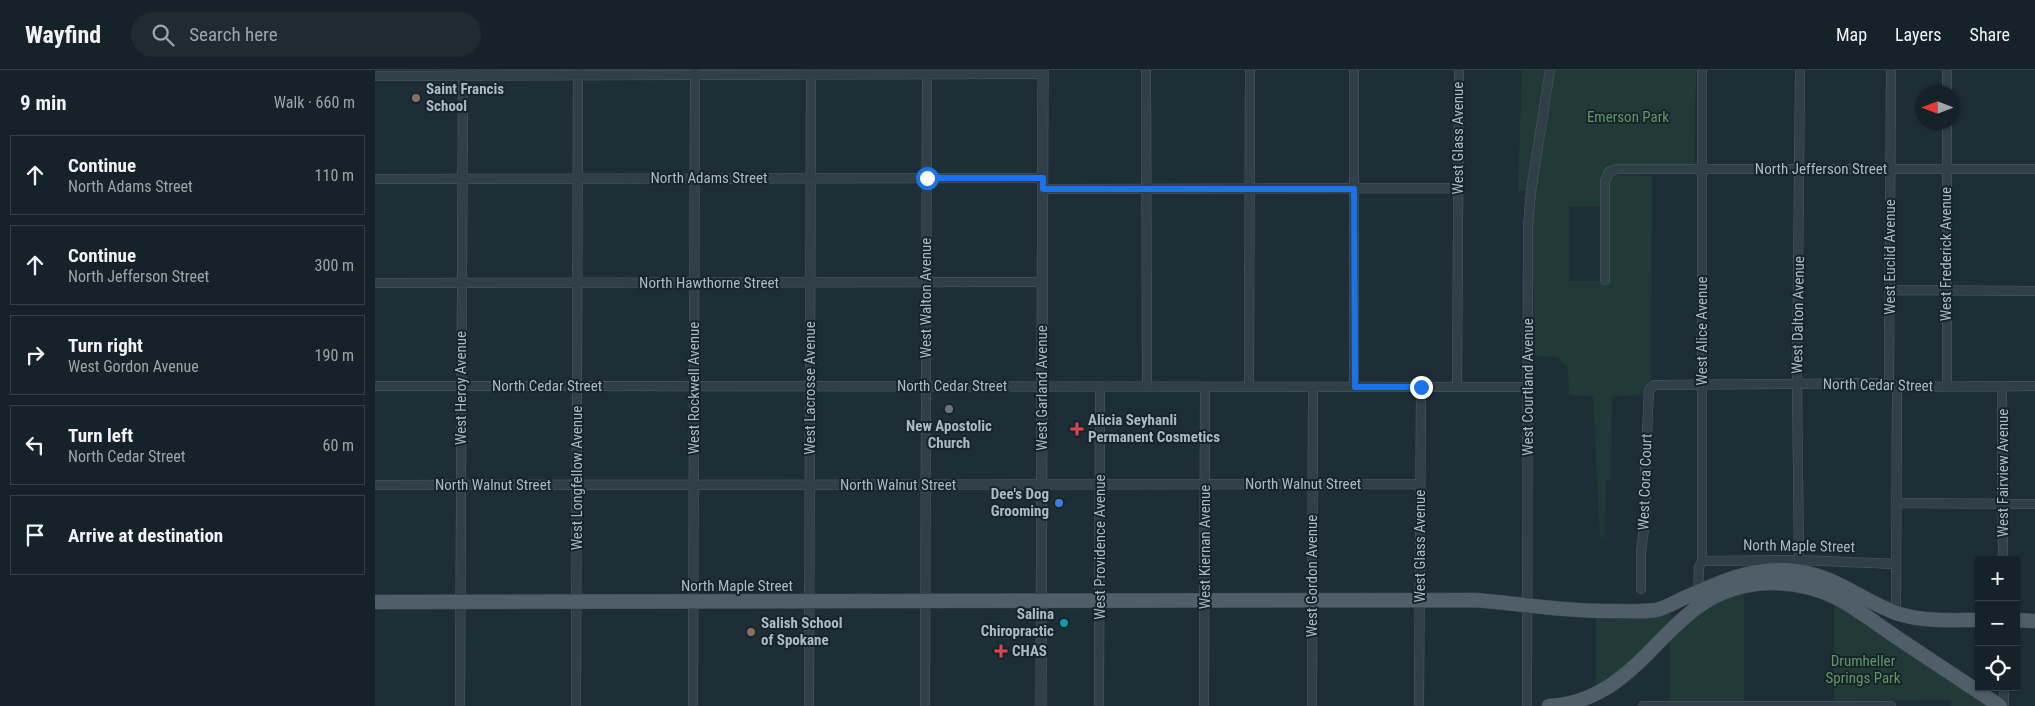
<!DOCTYPE html>
<meta charset="utf-8">
<style>
:root{--surface:#162229;--page:#1f2a31;--text:#f1f3f6;--muted:#9ea4a8;--line:#353f46}
body{margin:0;font-family:"Roboto Condensed",sans-serif;background:var(--page);color:var(--text)}
.controls{position:absolute;right:15px;bottom:15px;display:grid;overflow:hidden;border-radius:0px;box-shadow:0 1px 4px #0004}
.controls button{width:45px;height:45px;display:grid;place-items:center;padding:0;border:0;border-bottom:1px solid var(--line);background:var(--surface);color:var(--text);font:25px sans-serif}
.compass{position:absolute;left:1540px;top:15px;width:45px;height:45px;border-radius:50%;background:var(--surface);box-shadow:0 1px 4px #0004;rotate:270deg}
.stop{position:absolute;width:15px;height:15px;margin:-11px;border:4px solid #1a73e8;border-radius:50%;background:#fff}
.stop.end{background:#1a73e8;border-color:#fff;box-shadow:0 1px 5px #0008}
.list{margin:0;padding:0;list-style:none}
h2{display:flex;justify-content:space-between;align-items:center;height:65px;margin:0;padding:0 20px;font-size:21px}
h2 small{font-size:16px;font-weight:400;color:var(--muted)}
.list li{display:grid;grid-template-columns:32px 1fr auto;gap:15px;align-items:center;box-sizing:border-box;height:80px;margin:0 10px 10px;padding:0 10px;border:1px solid var(--line);border-radius:0px}
.list b{display:block;font-size:19px;white-space:nowrap}
.list p{margin:0;font-size:16px;white-space:nowrap;color:var(--muted)}
.list em{font-size:16px;font-style:normal;color:var(--muted)}
.icon{flex:none;width:28px;height:28px;fill:none;stroke:currentColor;stroke-width:2;stroke-linecap:round;stroke-linejoin:round}
.map{position:relative;flex:none;width:1660px;height:636px;overflow:hidden}
header{display:flex;align-items:center;gap:30px;box-sizing:border-box;height:70px;padding:0 25px;background:var(--surface);border-bottom:1px solid var(--line)}
header strong{font-size:24px}
nav{display:flex;gap:28px;margin-inline-start:auto;font-size:18px}
.search{width:350px;height:45px;background:var(--page);display:flex;align-items:center;gap:12px;box-sizing:border-box;padding:0 18px;border-radius:28px;color:var(--muted);font-size:19px}
main{display:flex}
aside{flex:1;background:var(--surface)}
.map>svg:first-child{display:block}
</style>
<header>
<strong>Wayfind</strong>
<div class="search"><svg class="icon" aria-label="search" viewBox="0 0 24 24"><circle cx="10" cy="10" r="6"/><path d="M15 15l6 6"/></svg>Search here</div>
<nav><a>Map</a><a>Layers</a><a>Share</a></nav>
</header>
<main>
<aside>
<h2>9 min<small>Walk · 660 m</small></h2>
<ul class="list">
<li><svg class="icon" aria-label="ahead" viewBox="0 0 24 24"><path d="M12 20V5M6 11l6-6 6 6"/></svg><div><b>Continue</b><p>North Adams Street</p></div><em>110 m</em></li>
<li><svg class="icon" aria-label="ahead" viewBox="0 0 24 24"><path d="M12 20V5M6 11l6-6 6 6"/></svg><div><b>Continue</b><p>North Jefferson Street</p></div><em>300 m</em></li>
<li><svg class="icon" aria-label="right" viewBox="0 0 24 24"><path d="M7 20v-9h11M14 6l5 5-5 5"/></svg><div><b>Turn right</b><p>West Gordon Avenue</p></div><em>190 m</em></li>
<li><svg class="icon" aria-label="left" viewBox="0 0 24 24"><path d="M17 20v-9H6M10 6l-5 5 5 5"/></svg><div><b>Turn left</b><p>North Cedar Street</p></div><em>60 m</em></li>
<li><svg class="icon" aria-label="arrive" viewBox="0 0 24 24"><path d="M6 21V4h12l-3 4 3 4H6"/></svg><div><b>Arrive at destination</b></div></li>
</ul>
</aside>
<div class="map">
<svg width="1660" height="636" viewBox="0 0 1660 636">
<rect width="100%" height="100%" fill="#1e2e37"/>
<path fill="#213a37" d="M 1147,0 L 1172,0 L 1152,121 L 1143,121 Z
M 1180,0 L 1321,0 L 1319,95 L 1231,99 L 1226,107 L 1225,136 L 1194,136 L 1194,211 L 1234,211 L 1235,108 L 1238,105 L 1277,106 L 1276,312 L 1269,325 L 1237,326 L 1236,410 L 1231,410 L 1230,468 L 1225,466 L 1218,326 L 1194,325 L 1193,298 L 1182,287 L 1158,286 L 1159,227 L 1155,154 Z
M 1369,522 L 1369,632 L 1295,632 L 1295,568 C 1319,546 1338,533 1369,522 Z
M 1459,531 L 1615,636 L 1576,636 L 1576,630 L 1459,631 Z
M 1295,541 L 1298,552 L 1255,596 L 1221,620 L 1221,549 L 1266,548 Z"/>
<g fill="none" stroke-linecap="round" stroke-linejoin="round">
<defs>
<path id="minor" d="M 771,0 L 772,317
M 979,0 L 979,317
M 0,6 L 668,4
M 1572,22 L 1572,0
M 1572,52 L 1572,316
M 0,109 L 668,108
M 668,119 L 1083,118
M 1230,210 L 1230,111 L 1234,102 L 1242,99 L 1660,99
M 0,213 L 667,212
M 1515,220 L 1660,221
M 1514,313 L 1516,0
M 0,316 L 1153,317
M 874,317 L 875,0
M 1082,317 L 1084,0
M 1627,317 L 1628,490
M 0,415 L 1045,414
M 1521,433 L 1660,434
M 1424,490 L 1422,313 L 1425,0
M 1327,491 L 1424,490 L 1521,494
M 1266,519 L 1266,482 L 1271,443 L 1270,405 L 1274,320 L 1279,315 L 1514,313 L 1522,317 L 1660,316
M 1323,522 L 1324,497 L 1327,491 L 1327,0
M 1521,543 L 1522,317
M 1629,617 L 1629,636
M 85,636 L 88,0
M 201,636 L 203,0
M 318,636 L 320,0
M 434,636 L 436,1
M 550,636 L 552,0
M 724,636 L 725,317
M 829,636 L 830,317
M 937,636 L 938,317
M 1044,636 L 1046,317
M 1152,636 L 1153,156 L 1156,121 L 1175,0
M 1268,636 L 1516,636"/>
<path id="tertiary" d="M 666,636 L 668,0"/>
<path id="primary" d="M 0,532 L 1100,530 C 1148,534 1196,542 1243,541 C 1256,541 1269,542 1281,540 C 1291,538 1300,532 1309,528 C 1343,513 1372,499 1410,500 C 1457,502 1481,528 1521,543 C 1548,552 1576,550 1604,550
M 1641,550 L 1660,551
M 1174,636 C 1220,634 1252,606 1282,574 C 1296,560 1310,545 1327,534 C 1368,507 1422,507 1464,529 C 1484,540 1502,554 1521,567 C 1556,590 1590,613 1625,636"/>
</defs>
<use href="#minor" stroke="#4f5d66" stroke-width="10"/>
<use href="#tertiary" stroke="#4f5d66" stroke-width="11"/>
<use href="#primary" stroke="#3e4b54" stroke-width="15"/>
<use href="#minor" stroke="#313f48" stroke-width="9"/>
<use href="#tertiary" stroke="#313f48" stroke-width="10"/>
<use href="#primary" stroke="#4f5e68" stroke-width="14"/>
</g>
<g fill="none" stroke-linecap="round" stroke-linejoin="round">
<path stroke="#1a73e8" stroke-width="6" d="M 552,108 L 668,108 L 668,119 L 979,119 L 980,317 L 1046,317"/>
</g>
<g fill="#8d6e63" stroke="#17242c" stroke-width="2">
<circle cx="41" cy="28" r="5"/>
<circle cx="376" cy="562" r="5"/>
</g>
<circle fill="#6b7280" stroke="#17242c" stroke-width="2" cx="574" cy="339" r="5"/>
<g fill="#e0444e" stroke="#17242c" stroke-width="2">
<path d="M699.5 351.5h5v5h5v5h-5v5h-5v-5h-5v-5h5z"/>
<path d="M623.5 573.5h5v5h5v5h-5v5h-5v-5h-5v-5h5z"/>
</g>
<circle fill="#3f7fe0" stroke="#17242c" stroke-width="2" cx="684" cy="433" r="5"/>
<circle fill="#0f9aa8" stroke="#17242c" stroke-width="2" cx="689" cy="553" r="5"/>
<g text-anchor="middle" stroke-width="4" stroke-linejoin="round" paint-order="stroke">
<g font-size="15" font-weight="bold" fill="#abbac5" stroke="#17242c" text-anchor="start">
<text x="51" y="24">Saint Francis<tspan x="51" dy="17">School</tspan></text>
<text x="713" y="355">Alicia Seyhanli<tspan x="713" dy="17">Permanent Cosmetics</tspan></text>
<text x="574" y="361" text-anchor="middle">New Apostolic<tspan x="574" dy="17">Church</tspan></text>
<text x="674" y="429" text-anchor="end">Dee's Dog<tspan x="674" dy="17">Grooming</tspan></text>
<text x="679" y="549" text-anchor="end">Salina<tspan x="679" dy="17">Chiropractic</tspan></text>
<text x="386" y="558">Salish School<tspan x="386" dy="17">of Spokane</tspan></text>
<text x="637" y="586">CHAS</text>
</g>
<g font-size="15" fill="#629664" stroke="#17242c">
<text x="1253" y="52">Emerson Park</text>
<text x="1488" y="596">Drumheller<tspan x="1488" dy="17">Springs Park</tspan></text>
</g>
<g font-size="15" fill="#abbac5" stroke="#17242c">
<text transform="translate(1083 68) rotate(-90)" y="5">West Glass Avenue</text>
<text x="1446" y="104">North Jefferson Street</text>
<text x="334" y="113">North Adams Street</text>
<text transform="translate(1571 184) rotate(-90)" y="5">West Frederick Avenue</text>
<text transform="translate(1515 187) rotate(-90)" y="5">West Euclid Avenue</text>
<text x="334" y="218">North Hawthorne Street</text>
<text transform="translate(551 228) rotate(-90)" y="5">West Walton Avenue</text>
<text transform="translate(1423 245) rotate(-89)" y="5">West Dalton Avenue</text>
<text transform="translate(1327 261) rotate(-90)" y="5">West Alice Avenue</text>
<text transform="translate(1503 315) rotate(1)" y="5">North Cedar Street</text>
<text x="172" y="321">North Cedar Street</text>
<text x="577" y="321">North Cedar Street</text>
<text transform="translate(1153 317) rotate(-90)" y="5">West Courtland Avenue</text>
<text transform="translate(86 318) rotate(-90)" y="5">West Heroy Avenue</text>
<text transform="translate(319 318) rotate(-90)" y="5">West Rockwell Avenue</text>
<text transform="translate(435 318) rotate(-90)" y="5">West Lacrosse Avenue</text>
<text transform="translate(667 318) rotate(-90)" y="5">West Garland Avenue</text>
<text transform="translate(1628 403) rotate(-90)" y="5">West Fairview Avenue</text>
<text transform="translate(202 408) rotate(-90)" y="5">West Longfellow Avenue</text>
<text transform="translate(1270 412) rotate(-88)" y="5">West Cora Court</text>
<text x="928" y="419">North Walnut Street</text>
<text x="118" y="420">North Walnut Street</text>
<text x="523" y="420">North Walnut Street</text>
<text transform="translate(1045 476) rotate(-90)" y="5">West Glass Avenue</text>
<text transform="translate(1424 476) rotate(1)" y="5">North Maple Street</text>
<text transform="translate(725 477) rotate(-90)" y="5">West Providence Avenue</text>
<text transform="translate(830 477) rotate(-90)" y="5">West Kiernan Avenue</text>
<text transform="translate(937 506) rotate(-90)" y="5">West Gordon Avenue</text>
<text x="362" y="521">North Maple Street</text>
</g>
</g>
</svg>
<div class="controls">
<button>+</button>
<button>−</button>
<button><svg class="icon" aria-label="locate" viewBox="0 0 24 24"><circle cx="12" cy="12" r="6"/><path d="M12 2v4M12 18v4M2 12h4M18 12h4"/></svg></button>
</div>
<svg class="compass" viewBox="-18 -18 36 36"><path d="M0-13l5 13h-10z" fill="#e53935"/><path d="M0 13l5-13h-10z" fill="#9ea4a8"/></svg>
<div class="stop" style="left:552px;top:108px"></div>
<div class="stop end" style="left:1046px;top:317px"></div>
</div>
</main>
